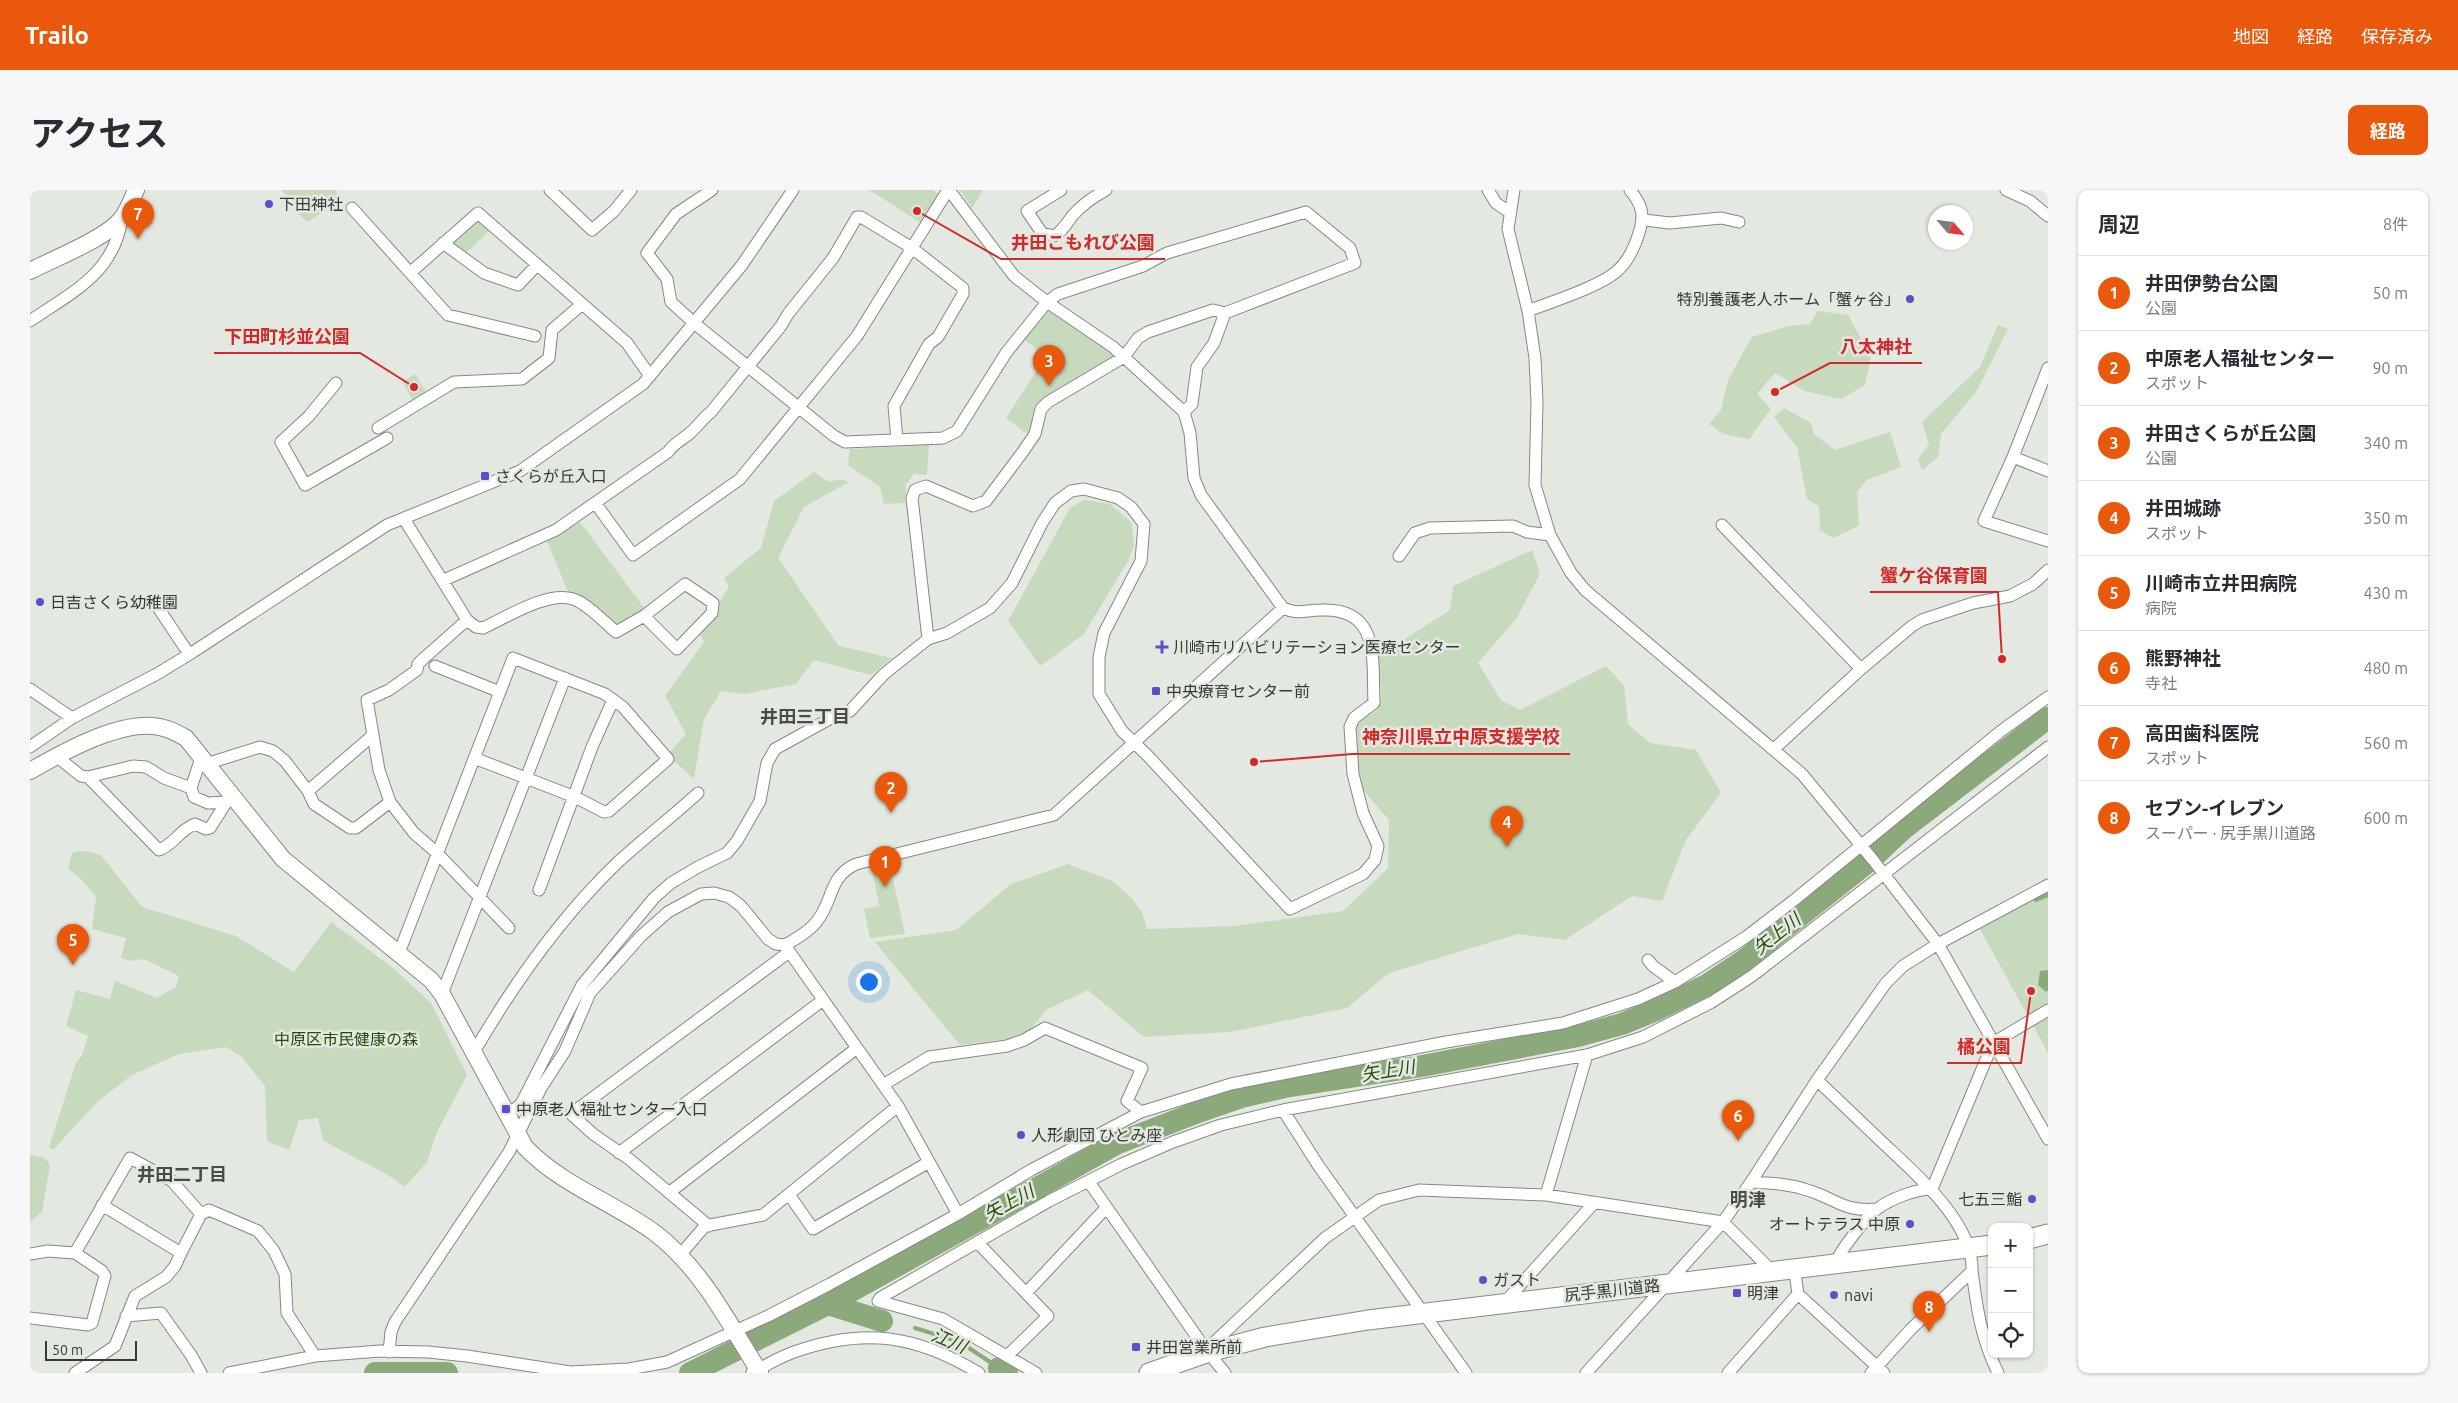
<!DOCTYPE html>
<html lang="ja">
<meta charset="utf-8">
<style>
:root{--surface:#fff;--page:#f7f7f7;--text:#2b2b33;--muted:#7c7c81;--line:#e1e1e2;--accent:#ea580c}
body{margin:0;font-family:Ubuntu,"Noto Sans JP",sans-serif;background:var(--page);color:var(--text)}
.controls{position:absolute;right:15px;bottom:15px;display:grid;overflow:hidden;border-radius:10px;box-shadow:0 1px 4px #0004}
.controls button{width:45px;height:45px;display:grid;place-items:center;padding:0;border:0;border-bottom:1px solid var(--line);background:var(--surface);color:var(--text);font:25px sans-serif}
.compass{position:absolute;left:1898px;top:15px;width:45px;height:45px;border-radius:50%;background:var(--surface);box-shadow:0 1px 4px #0004;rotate:118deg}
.scale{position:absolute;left:15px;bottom:12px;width:92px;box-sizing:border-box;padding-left:5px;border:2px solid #373936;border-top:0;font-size:14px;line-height:18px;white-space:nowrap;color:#373936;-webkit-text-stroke:4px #e3e9e0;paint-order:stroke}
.you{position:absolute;left:838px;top:791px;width:18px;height:18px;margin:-12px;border:4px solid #fff;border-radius:50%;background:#1a73e8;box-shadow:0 0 0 8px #1a73e833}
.badge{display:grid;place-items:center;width:32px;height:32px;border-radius:50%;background:var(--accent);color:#fff;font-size:16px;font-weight:700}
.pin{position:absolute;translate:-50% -41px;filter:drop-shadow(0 1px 2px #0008)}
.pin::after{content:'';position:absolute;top:26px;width:18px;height:15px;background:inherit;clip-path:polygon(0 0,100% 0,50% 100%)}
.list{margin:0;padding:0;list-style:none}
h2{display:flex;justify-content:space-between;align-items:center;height:65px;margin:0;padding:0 20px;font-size:21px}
h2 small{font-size:16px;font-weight:400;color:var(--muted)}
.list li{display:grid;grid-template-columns:32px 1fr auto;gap:15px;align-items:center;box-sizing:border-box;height:75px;padding:0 20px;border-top:1px solid var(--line)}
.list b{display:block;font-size:19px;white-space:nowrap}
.list p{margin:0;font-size:16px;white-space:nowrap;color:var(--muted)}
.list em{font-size:16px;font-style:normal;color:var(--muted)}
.icon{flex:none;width:28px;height:28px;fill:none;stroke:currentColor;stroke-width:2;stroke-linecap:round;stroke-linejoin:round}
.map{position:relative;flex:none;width:2018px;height:1183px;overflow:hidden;border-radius:10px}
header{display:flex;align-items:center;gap:30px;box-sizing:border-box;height:70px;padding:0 25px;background:var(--accent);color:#fff}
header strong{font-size:24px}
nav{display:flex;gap:28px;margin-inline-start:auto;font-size:18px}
.intro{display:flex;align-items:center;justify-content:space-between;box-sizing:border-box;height:120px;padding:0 30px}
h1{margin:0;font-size:35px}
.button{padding:12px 22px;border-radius:10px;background:var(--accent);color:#fff;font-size:18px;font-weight:700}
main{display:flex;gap:30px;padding:0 30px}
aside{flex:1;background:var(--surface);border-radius:10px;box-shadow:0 1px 4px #0004}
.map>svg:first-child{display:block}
</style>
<header>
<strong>Trailo</strong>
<nav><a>地図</a><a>経路</a><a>保存済み</a></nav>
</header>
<div class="intro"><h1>アクセス</h1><a class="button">経路</a></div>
<main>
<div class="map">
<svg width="2018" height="1183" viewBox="0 0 2018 1183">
<rect width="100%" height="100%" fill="#e3e9e0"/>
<path fill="#c7dabd" d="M 252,0 L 306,0 L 310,12 L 277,32 L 265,21 Z
M 839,0 L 903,0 L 908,4 L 909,8 L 893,34 Z
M 930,0 L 953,0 L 942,18 Z
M 448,27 L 461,39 L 435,64 L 423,57 L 423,50 Z
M 1024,120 L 1082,162 L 1082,171 L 1010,212 L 1003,224 L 999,243 L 994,242 L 976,228 L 1016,166 L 993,149 L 1018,121 Z
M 1788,121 L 1818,125 L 1841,167 L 1835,195 L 1811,209 L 1774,201 L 1745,183 L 1727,204 L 1741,219 L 1719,249 L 1693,244 L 1679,234 L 1691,220 L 1698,190 L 1722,147 L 1758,136 L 1780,134 Z
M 1968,135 L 1978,139 L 1946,202 L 1911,244 L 1908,267 L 1892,280 L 1888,269 L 1899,254 L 1892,232 L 1950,177 Z
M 385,184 L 396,202 L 383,210 L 372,192 Z
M 1754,218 L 1781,233 L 1784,244 L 1805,260 L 1860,242 L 1871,277 L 1837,290 L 1827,302 L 1829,336 L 1803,348 L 1790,340 L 1789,316 L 1777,309 L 1767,257 L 1744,227 Z
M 899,255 L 897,285 L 884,284 L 876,295 L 875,313 L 854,314 L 850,297 L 818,275 L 820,259 Z
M 784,282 L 799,292 L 810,289 L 819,292 L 774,317 L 748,368 L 809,456 L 862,468 L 841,485 L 784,470 L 766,494 L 714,504 L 691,501 L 674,529 L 664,589 L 637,565 L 656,544 L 635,506 L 674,452 L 669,443 L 699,397 L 694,388 L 731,358 L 744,311 Z
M 1054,310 L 1080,314 L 1102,333 L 1104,355 L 1098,371 L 1054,444 L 1010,476 L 978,431 L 1040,318 Z
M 550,332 L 615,419 L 591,433 L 585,434 C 568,422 558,407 538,402 L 517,351 Z
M 1502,360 L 1510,384 L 1486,429 L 1448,473 L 1471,510 L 1490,520 L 1576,476 L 1594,496 L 1598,534 L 1620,553 L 1666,560 L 1691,603 L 1656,650 L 1632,711 L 1602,706 L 1535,750 L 1488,744 L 1359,783 L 1317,818 L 1200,842 L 1114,847 L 1058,800 L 1016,820 L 995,847 L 930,855 L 845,752 L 926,740 L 981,694 L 1038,674 L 1082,691 L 1100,706 L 1112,722 L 1117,739 L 1205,736 L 1313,721 L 1358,678 L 1359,630 L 1333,600 L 1328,576 L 1327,535 C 1332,528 1339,527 1346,521 C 1356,513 1348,480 1347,467 L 1420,420 L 1423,396 Z
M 56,661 L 71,665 L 112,717 L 206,746 L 264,782 L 301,732 L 363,778 L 401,813 L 437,885 L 407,942 L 397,972 L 375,997 C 349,977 320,967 293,950 L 288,928 L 269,930 L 259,960 L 237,951 L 235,896 L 212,867 L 196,857 L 149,864 L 102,885 L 68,911 L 23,960 L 19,957 L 46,873 L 52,865 L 58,846 L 36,836 L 46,800 L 80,809 L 85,791 L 127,808 L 146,797 L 149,786 L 114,769 L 102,771 L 91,768 L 96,748 L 62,739 L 66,706 L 51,689 L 38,679 L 42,662 Z
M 860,676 L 875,744 L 840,748 L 834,719 L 849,716 L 842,678 Z
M 2018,700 L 2018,863 L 1950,739 Z
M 0,965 L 15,968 L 20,975 L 12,1022 L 0,1032 Z"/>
<path fill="#8ca97c" d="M 2018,780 L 2018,800 L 2016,802 L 2008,795 L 2010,781 Z"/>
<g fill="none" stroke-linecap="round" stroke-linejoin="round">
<path stroke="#8ca97c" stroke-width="4" d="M 2006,710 L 2018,705
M 885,1138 L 930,1152 L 969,1178"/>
<path stroke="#8ca97c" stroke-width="22" d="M 798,1114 L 852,1131
M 969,1178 L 977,1183
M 345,1183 L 417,1183
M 660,1183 L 798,1114 L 1088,953 L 1168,922 L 1211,907 L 1255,897 L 1392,876 L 1548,846 L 1592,834 L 1626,820 L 1677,795 L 1713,771 L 1838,672 L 1873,639 L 2018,528"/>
<defs>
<path id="street" d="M 520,0 L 562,40 L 584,21 L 601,0
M 682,0 L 646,24 L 617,63 L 637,89 L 641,112 L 664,133 L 804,246 L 815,252 L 913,248 L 927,241 L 976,163 L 1017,112 L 1028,104 L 1113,76 L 1137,63 L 1276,22 L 1320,58 L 1325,73 L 1195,123 L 1183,120 L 1118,142 L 1108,148 L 1094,167 L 1018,212 L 1011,219 L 1005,244 L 992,263 L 956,311 L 943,316 L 896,296 L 885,300 L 882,308 L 898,449
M 1031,0 L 997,21 L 1012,43 L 1024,46 C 1033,41 1037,33 1043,25 C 1053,14 1063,7 1076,0
M 1458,0 L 1466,13 L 1479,22
M 1484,0 L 1478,39 L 1498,121 L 1505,168 L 1507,212 L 1505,295 L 1520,345 L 1541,383 L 1555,400 L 1772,584 L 1843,670 L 1908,754 L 2018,949
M 1976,0 L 2000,11 L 2018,26
M 322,18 L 418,125 L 505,146
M 1614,30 L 1640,33 L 1691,28 L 1709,32
M 413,53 L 454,83 L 488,95 L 507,75
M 381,82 L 448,23 L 597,153 L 620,186
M 1498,121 C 1521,112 1568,97 1586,82 C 1597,73 1604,58 1608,46 C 1615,26 1613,16 1600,0
M 0,131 C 42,102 84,84 92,28
M 2018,178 L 1983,267 L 1954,331 L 2018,351
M 306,193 L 279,226 L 251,252 L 275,295 L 357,248
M 1154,222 L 1162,214 L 1167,177 L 1184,153 L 1195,123
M 348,238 L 424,192 L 492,189 L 519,168 L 522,140 L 551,115
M 1983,267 L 2018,281
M 566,314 L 603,365 L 710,289 L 827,146 L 918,0
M 374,329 L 437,430 L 446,437 L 453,438 C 477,427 517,401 543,409 C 558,414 574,432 586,442 L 614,426 L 655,394 L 683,413 L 682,423 L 647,459 L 614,426
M 1692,335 L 1831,479
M 1369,366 L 1385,343 L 1400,338 L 1483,336 L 1497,342 L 1520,345
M 414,390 L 526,340 L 638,262 C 644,253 652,250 660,243 C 668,236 673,228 681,222 L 751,136 L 758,124 L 803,68 L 827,27 L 831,27 L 882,58 L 933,98 L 933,104 L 908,147 L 899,154 L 864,216 L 867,250
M 123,410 L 159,464
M 437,430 L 393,469 L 388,474 L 387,480 L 359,500 L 337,510 L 349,580 L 360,612 L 384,643 L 407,663 L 479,738
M 405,476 L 470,502
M 0,499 L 42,528
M 0,557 L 42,528 L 127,484 L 163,462 L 357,335 L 490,281 L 613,194 L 712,75 L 763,0
M 1744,559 L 1831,479 L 1882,436 L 1892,430 L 1943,413 L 1980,406 L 2003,394 L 2018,380
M 26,566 L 51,586 L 58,587 L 129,660 C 146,653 148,641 165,634 L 176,639 L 180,638 L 201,605
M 171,568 L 161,598 L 164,607 L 178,613 L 197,612
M 176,574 L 230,557 L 243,561 L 255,571 L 278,601 L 284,614 L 320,638 L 326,638 L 360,612
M 58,587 L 103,576 L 116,577 L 134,588 L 161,598
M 278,601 L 342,546
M 509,700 L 562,557 L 583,510
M 756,757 L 868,916 L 928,1024
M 369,763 L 483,468 L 575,504 L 593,517 L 638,569 L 579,621 L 574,622 L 545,607 L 444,568
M 1618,770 L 1623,776 L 1645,792
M 412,804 L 535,488
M 444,862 C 483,795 531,727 587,673 C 613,649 642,627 668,603
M 1787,890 C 1809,911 1831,932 1853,953 C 1886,984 1944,1033 1942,1081 L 1881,1139 L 1841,1183
M 853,895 L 899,867 L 977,856 L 994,850 L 1015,838 L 1112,878 L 1097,911 L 1111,922
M 1253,920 L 1288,975 L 1436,1183
M 477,925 L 491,914 L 552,795 L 624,708 L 641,693 L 668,677 L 697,663 L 707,651 L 730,611 L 737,573 L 745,559 L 803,527 L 820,521 L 854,484 L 898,449 L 917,443 L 960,418 L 982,393 L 1012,333 L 1025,313 L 1041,301 L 1054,299 L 1088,308 L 1101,317 L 1114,334 L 1111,371 L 1074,443 L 1069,467 L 1069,504 L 1092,541 L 1118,566 L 1260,719 L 1333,684 L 1345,670 L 1348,656 L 1333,623 L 1323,584 L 1320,537 L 1324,528 L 1344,513 C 1342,471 1351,417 1291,420 C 1275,420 1268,425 1253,418 L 1171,305 L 1164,288 L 1160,243 L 1154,222 L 1083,157 L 1017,112 L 984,86 L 919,0
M 589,963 L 793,810
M 1059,992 L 1176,1160 L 1195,1183
M 1721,992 C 1741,993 1761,994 1780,1001 C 1808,1010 1814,1022 1847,1019
M 640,1002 L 827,858
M 1516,1005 L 1557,865
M 760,1006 L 783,1039 L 899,972
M 72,1015 L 151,1063 L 171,1024
M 679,1036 L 599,969 L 563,944 L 541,924 L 759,762
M 948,1053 L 1018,1126 L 977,1166
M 45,1063 L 100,968 L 142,991 L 171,1024 L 179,1020 L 228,1041 L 244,1061 L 255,1084 L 257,1123 L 285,1166
M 0,1064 L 18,1061 L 45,1063 L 72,1081 L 75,1086 L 62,1133 L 58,1135 L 0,1128
M 650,1065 L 675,1036 L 733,1025 L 868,916
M 1805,1075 C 1808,1063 1836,1027 1847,1019 C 1860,1009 1886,999 1902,999 L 1963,853 L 2018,820
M 1942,1081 C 1947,1119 1951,1148 1968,1183
M 1766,1090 L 1768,1104 L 1854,1183
M 997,1102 L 1076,1018
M 1475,1112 L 1564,1013
M 96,1126 L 131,1123 L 161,1165 L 171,1183
M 1176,1160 L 1295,1048 L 1349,1010 L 1389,1000 L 1516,1005 L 1693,1032 L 1743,1082
M 359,1162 L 361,1142 L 365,1132 L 479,962 L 511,898 L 535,861 L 560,803 L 611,746 L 638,722 L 671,704 L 684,703 L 699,707 L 711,716 L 738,749 L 746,754 L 755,755 C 766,749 780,741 787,731 C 804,710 798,687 826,674 L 1024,625 L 1253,418
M 722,1182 C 736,1176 749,1167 764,1162 C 834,1137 886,1145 949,1183
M 45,1183 L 85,1156 L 105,1106 L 136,1087 L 145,1076 L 151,1063
M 199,1183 L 285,1166 L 350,1161 L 398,1162 L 437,1166 L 540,1182 L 599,1179 L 637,1172 L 738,1126 L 800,1094 L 928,1024 L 1001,980 L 1111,922 L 1201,894 L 1416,852 L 1533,833 L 1608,809 L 1645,792 L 1716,747 L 1763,711 L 1971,541 L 2018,507
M 1006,1183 L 913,1129 L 848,1111 L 850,1108 L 1019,1011 L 1092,974 L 1143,952 L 1191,935 L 1253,920 L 1557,865 L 1613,847 L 1682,812 L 1722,786 L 2018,557
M 1556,1183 L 1693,1032 L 1721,992 L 1787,890 L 1856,793 L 1873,776 L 1908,754 L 2018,695
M 1698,1183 L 1768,1104"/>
<path id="secondary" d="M 0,81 C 23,69 77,48 92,28 C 98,20 102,9 106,0
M 0,581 C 33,562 85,533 123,536 C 136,537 145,542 156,548 L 253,669 L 401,790 L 412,804 L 495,957 C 531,995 583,1012 625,1043 C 672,1079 699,1133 730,1183"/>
<path id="primary" d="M 1999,1049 L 2018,1044
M 1119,1183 L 1179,1162 L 1235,1147 L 1338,1130 L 1962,1055"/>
</defs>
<use href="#street" stroke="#848981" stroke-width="13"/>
<use href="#secondary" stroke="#848981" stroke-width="18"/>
<use href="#primary" stroke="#848981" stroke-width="21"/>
<use href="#street" stroke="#fff" stroke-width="11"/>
<use href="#secondary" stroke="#fff" stroke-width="16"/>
<use href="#primary" stroke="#fff" stroke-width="19"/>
</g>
<g fill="#604ec7" stroke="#e3e9e0" stroke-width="2">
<circle cx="239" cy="14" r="5"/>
<circle cx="1880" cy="109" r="5"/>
<rect x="450" y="281" width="10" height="10" rx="2.5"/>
<circle cx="10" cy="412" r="5"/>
<path d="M1129.5 449.5h5v5h5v5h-5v5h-5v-5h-5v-5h5z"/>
<rect x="1121" y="496" width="10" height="10" rx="2.5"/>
<rect x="471" y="914" width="10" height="10" rx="2.5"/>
<circle cx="991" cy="945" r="5"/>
<circle cx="2002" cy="1009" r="5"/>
<circle cx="1880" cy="1034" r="5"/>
<circle cx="1453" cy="1090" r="5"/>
<rect x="1702" y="1098" width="10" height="10" rx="2.5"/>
<circle cx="1804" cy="1105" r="5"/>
<rect x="1101" y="1152" width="10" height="10" rx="2.5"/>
</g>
<g text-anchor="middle" stroke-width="5" stroke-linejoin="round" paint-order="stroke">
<g font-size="16" fill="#373936" stroke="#e3e9e0" text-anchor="start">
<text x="249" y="20">下田神社</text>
<text x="1870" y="115" text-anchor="end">特別養護老人ホーム「蟹ヶ谷」</text>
<text x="465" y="292">さくらが丘入口</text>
<text x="20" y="418">日吉さくら幼稚園</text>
<text x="1143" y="463">川崎市リハビリテーション医療センター</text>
<text x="1136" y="507">中央療育センター前</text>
<text x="486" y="925">中原老人福祉センター入口</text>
<text x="1001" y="951">人形劇団 ひとみ座</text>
<text x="1992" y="1015" text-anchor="end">七五三鮨</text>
<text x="1870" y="1040" text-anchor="end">オートテラス 中原</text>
<text x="1463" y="1096">ガスト</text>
<text x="1717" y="1109">明津</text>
<text x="1814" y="1111">navi</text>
<text x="1116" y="1163">井田営業所前</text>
</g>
<g font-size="16" fill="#264b09" stroke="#e3e9e0">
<text x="316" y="855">中原区市民健康の森</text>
</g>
<g font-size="16" fill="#373936" stroke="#e3e9e0">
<text transform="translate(1582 1100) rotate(-6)" y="6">尻手黒川道路</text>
</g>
<g font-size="18" font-weight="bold" fill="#484c45" stroke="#e3e9e0">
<text x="775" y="533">井田三丁目</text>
<text x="152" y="991">井田二丁目</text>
<text x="1718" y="1016">明津</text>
</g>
<g font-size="18" font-style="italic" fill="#274c0a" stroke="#e3e9e0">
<text transform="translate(1747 744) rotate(-38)" y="6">矢上川</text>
<text transform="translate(1358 881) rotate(-9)" y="6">矢上川</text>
<text transform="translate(979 1013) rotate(-29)" y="6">矢上川</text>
<text transform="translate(919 1151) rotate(23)" y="6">江川</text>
</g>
</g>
<path fill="none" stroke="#d62828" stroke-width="2" d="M887 21L971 69H1135M384 197L330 163H184M1745 202L1800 173H1892M1972 469L1968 402H1840M1224 572L1322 564H1540M2001 801L1991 873H1917"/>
<g fill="#d62828" stroke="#e3e9e0" stroke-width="2">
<circle cx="887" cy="21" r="5"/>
<circle cx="384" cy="197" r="5"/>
<circle cx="1745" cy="202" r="5"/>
<circle cx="1972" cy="469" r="5"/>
<circle cx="1224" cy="572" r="5"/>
<circle cx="2001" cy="801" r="5"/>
</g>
<g font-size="18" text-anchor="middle" font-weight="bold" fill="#d62828" stroke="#e3e9e0" stroke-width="5" stroke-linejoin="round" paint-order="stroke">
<text x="1053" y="59">井田こもれび公園</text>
<text x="257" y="153">下田町杉並公園</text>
<text x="1846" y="163">八太神社</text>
<text x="1904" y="392">蟹ケ谷保育園</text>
<text x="1431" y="553">神奈川県立中原支援学校</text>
<text x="1954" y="863">橘公園</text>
</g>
</svg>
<div class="controls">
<button>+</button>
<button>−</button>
<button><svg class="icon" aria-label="locate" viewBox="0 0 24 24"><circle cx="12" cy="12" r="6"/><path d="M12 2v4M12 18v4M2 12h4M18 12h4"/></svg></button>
</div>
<svg class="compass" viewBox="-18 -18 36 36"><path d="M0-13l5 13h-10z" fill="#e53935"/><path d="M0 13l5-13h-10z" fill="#7c7c81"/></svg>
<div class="scale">50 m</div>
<div class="you"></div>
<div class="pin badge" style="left:855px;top:697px">1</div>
<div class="pin badge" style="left:861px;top:623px">2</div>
<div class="pin badge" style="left:1019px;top:196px">3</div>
<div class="pin badge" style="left:1477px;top:657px">4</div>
<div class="pin badge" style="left:43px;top:775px">5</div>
<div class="pin badge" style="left:1708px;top:951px">6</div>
<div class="pin badge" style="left:108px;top:49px">7</div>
<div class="pin badge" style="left:1899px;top:1142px">8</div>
</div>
<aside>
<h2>周辺<small>8件</small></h2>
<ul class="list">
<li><span class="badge">1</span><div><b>井田伊勢台公園</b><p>公園</p></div><em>50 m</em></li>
<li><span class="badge">2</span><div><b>中原老人福祉センター</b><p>スポット</p></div><em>90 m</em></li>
<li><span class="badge">3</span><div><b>井田さくらが丘公園</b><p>公園</p></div><em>340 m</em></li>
<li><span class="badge">4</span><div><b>井田城跡</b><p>スポット</p></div><em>350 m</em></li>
<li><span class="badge">5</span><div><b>川崎市立井田病院</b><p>病院</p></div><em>430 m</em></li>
<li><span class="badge">6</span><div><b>熊野神社</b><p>寺社</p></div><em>480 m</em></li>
<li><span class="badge">7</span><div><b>高田歯科医院</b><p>スポット</p></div><em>560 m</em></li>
<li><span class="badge">8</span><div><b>セブン-イレブン</b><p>スーパー · 尻手黒川道路</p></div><em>600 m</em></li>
</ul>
</aside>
</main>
